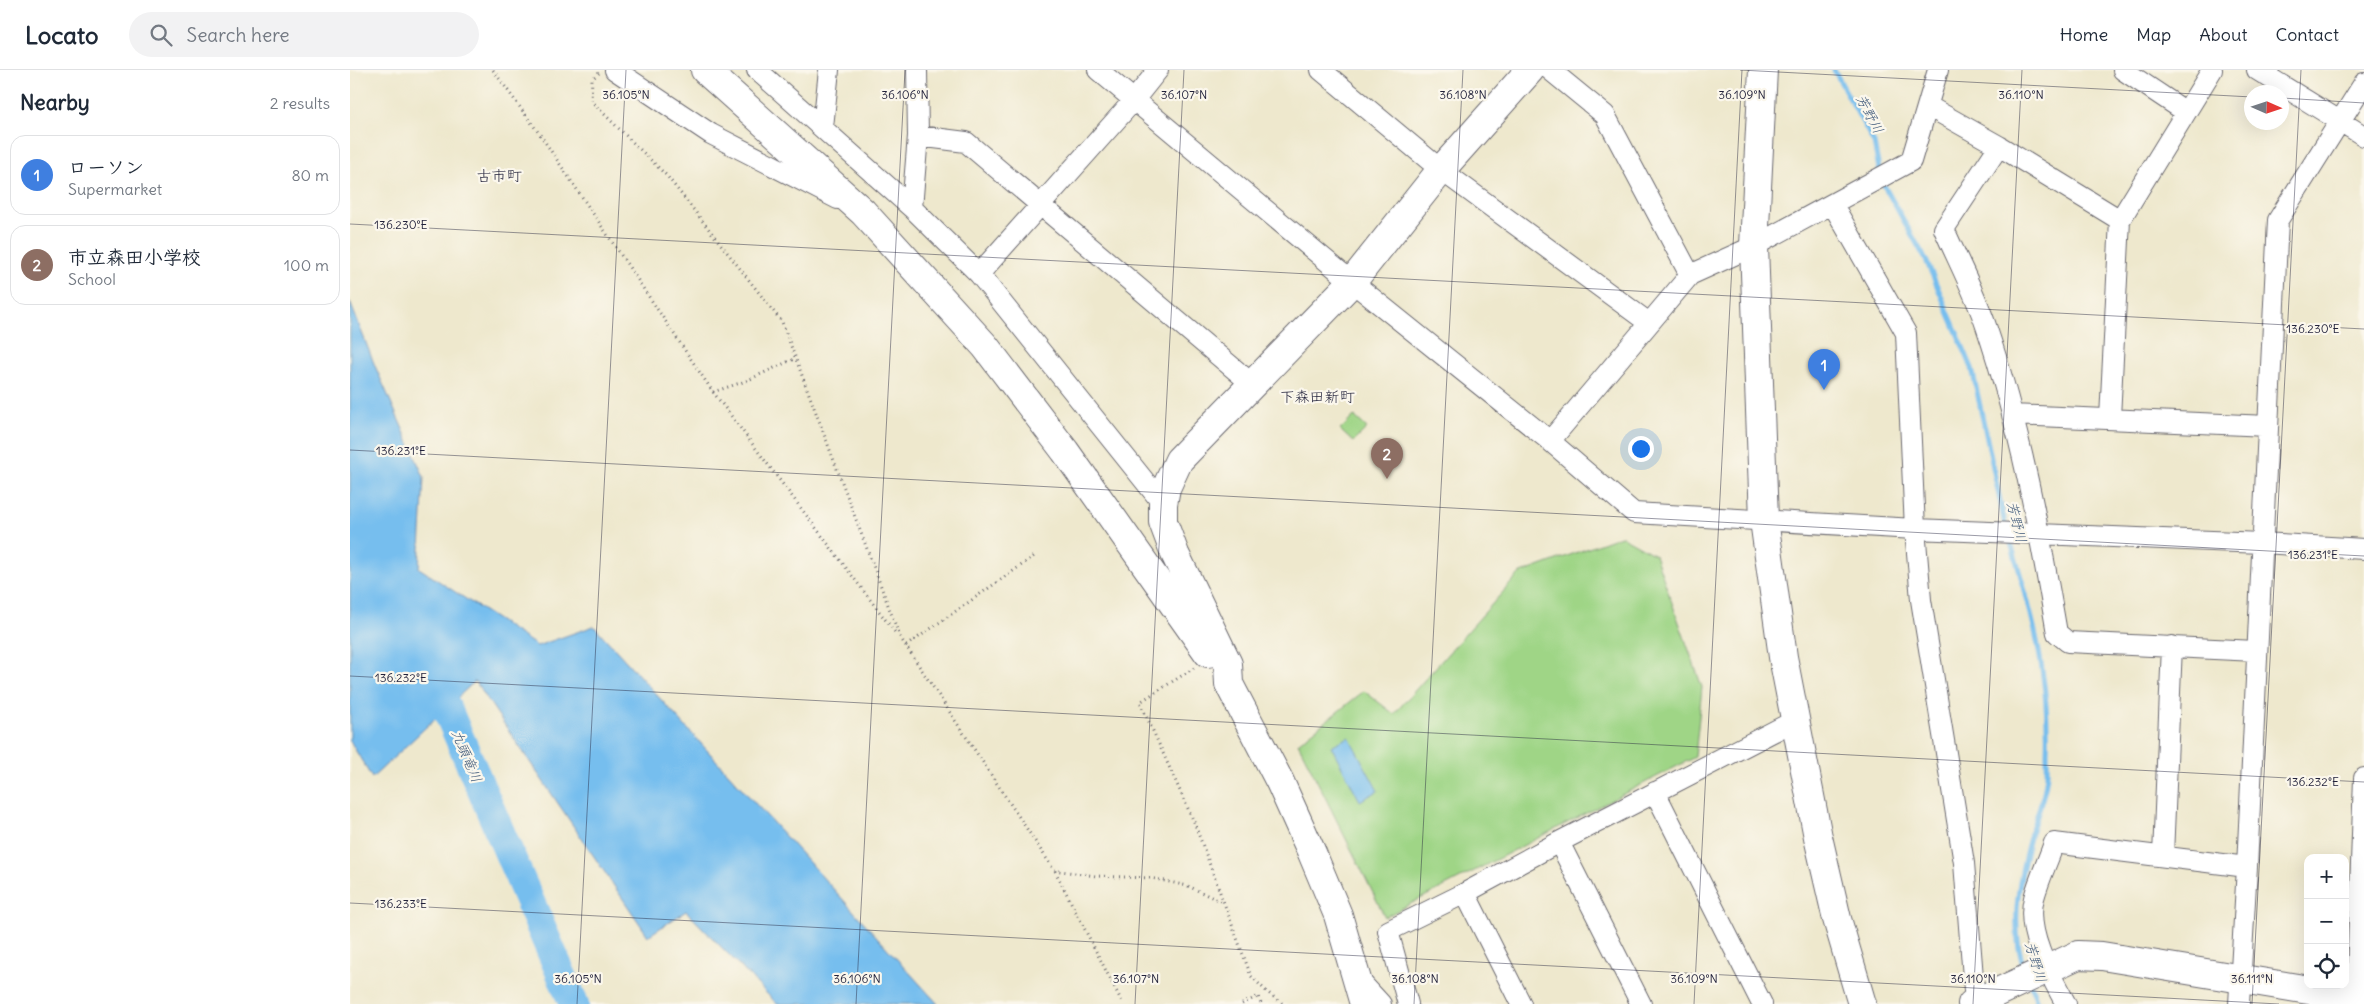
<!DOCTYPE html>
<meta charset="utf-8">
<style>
:root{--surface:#fff;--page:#f2f2f3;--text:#1f2937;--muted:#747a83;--line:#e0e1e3;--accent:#d1495b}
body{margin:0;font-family:Delius,"Klee One",sans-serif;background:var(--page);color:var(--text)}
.controls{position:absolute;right:15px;bottom:15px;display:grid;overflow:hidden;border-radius:10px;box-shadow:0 5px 20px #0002}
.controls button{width:45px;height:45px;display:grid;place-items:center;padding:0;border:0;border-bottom:1px solid var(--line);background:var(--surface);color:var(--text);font:25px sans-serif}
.compass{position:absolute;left:1894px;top:15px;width:45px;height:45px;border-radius:50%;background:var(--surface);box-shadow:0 5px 20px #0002;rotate:93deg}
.you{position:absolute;left:1290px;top:378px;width:18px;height:18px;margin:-12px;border:4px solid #fff;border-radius:50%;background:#1a73e8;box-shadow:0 0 0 8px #1a73e833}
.badge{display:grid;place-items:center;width:32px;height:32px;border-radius:50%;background:var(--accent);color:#fff;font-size:16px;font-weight:700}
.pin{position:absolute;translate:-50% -41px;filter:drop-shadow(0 1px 2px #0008)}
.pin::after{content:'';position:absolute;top:26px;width:18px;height:15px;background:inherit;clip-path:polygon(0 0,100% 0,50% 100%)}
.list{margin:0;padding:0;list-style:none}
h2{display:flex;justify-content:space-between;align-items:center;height:65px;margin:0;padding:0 20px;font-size:21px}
h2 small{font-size:16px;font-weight:400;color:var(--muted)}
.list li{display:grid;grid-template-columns:32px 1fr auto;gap:15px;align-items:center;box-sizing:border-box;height:80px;margin:0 10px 10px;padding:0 10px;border:1px solid var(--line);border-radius:15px}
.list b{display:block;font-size:19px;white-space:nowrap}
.list p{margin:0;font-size:16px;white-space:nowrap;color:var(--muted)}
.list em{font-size:16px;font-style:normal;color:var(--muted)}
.icon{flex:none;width:28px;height:28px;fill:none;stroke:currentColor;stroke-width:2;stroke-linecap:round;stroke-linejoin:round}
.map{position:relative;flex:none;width:2014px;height:934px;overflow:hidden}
header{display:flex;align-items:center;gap:30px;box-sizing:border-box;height:70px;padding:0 25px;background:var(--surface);border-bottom:1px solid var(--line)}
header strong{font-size:24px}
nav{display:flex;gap:28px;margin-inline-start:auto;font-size:18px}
.search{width:350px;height:45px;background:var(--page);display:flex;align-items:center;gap:12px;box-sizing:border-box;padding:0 18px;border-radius:28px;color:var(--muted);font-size:19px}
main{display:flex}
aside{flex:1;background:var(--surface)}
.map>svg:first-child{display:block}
</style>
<header>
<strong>Locato</strong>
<div class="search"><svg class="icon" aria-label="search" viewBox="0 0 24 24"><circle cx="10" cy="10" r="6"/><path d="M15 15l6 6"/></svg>Search here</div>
<nav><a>Home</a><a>Map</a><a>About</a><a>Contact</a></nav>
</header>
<main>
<aside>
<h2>Nearby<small>2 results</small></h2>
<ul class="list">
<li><span class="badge" style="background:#3f7fe0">1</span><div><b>ローソン</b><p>Supermarket</p></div><em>80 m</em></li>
<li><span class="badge" style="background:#8d6e63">2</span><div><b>市立森田小学校</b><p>School</p></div><em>100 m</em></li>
</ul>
</aside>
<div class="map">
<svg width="2014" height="934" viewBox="0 0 2014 934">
<rect width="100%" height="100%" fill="#fbf7ec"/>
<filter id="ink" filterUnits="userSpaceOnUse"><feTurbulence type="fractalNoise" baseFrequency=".02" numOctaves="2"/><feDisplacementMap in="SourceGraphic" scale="10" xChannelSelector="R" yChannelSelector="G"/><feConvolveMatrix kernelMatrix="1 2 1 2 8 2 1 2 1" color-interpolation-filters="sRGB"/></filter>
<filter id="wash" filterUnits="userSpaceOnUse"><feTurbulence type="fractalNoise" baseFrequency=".0096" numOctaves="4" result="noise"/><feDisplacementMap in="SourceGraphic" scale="20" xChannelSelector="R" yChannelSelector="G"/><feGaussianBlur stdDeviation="1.12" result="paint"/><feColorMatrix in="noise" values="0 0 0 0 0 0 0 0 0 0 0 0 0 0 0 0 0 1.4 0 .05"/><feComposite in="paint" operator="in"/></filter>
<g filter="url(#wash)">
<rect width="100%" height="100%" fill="#eee8cd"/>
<path fill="#9fd586" stroke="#607c60" d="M 1004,346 L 1017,358 L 1003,372 L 990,360 Z
M 1271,466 L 1305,485 L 1352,617 L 1345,687 L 1035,847 L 948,673 L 1014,621 L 1044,644 L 1169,504 Z"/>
<path fill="#76beee" stroke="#4c7094" d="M 0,232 L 25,296 L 74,407 L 69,498 L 187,576 L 244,556 L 588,934 L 427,934 L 336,841 L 298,866 L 125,611 L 22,708 L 0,671 Z
M 999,667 L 1028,721 L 1010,731 L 981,676 Z"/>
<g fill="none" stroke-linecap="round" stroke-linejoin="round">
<path stroke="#76beee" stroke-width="5" d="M 1484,0 L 1524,73 L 1530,104
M 1532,112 L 1576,190 L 1622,298 L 1656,459
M 1659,467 C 1681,538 1700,606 1697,682 C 1697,692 1698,703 1696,712 C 1694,727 1688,742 1683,756 C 1670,803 1658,854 1675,901
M 1681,916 L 1688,934"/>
<path stroke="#76beee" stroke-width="30" d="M 81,602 L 224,934"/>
</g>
</g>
<g filter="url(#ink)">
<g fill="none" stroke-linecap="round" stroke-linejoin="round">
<defs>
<path id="street" d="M 265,0 L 361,64 L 488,129
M 407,0 L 562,138 L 629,204 L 813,434
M 748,0 L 1002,212 L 1200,371 L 1284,443 L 1565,459 L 1912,473 L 2014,479
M 971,0 L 1091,100 L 1299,253
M 1200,0 L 1255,45 L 1340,205
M 1773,0 L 1836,42
M 1907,0 L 2014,66
M 1578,36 L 1649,76 L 1770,150
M 473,57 L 479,0
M 568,66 L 616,72 L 902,314
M 1649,76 L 1594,159 C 1608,191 1625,223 1636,256 C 1670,357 1689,459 1707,563 L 1718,572 L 1906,581
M 1483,135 L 1556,263 L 1565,459 L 1571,530 L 1614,793 L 1625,933
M 562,138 L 568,66 L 567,0
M 629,204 L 784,30 L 808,0
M 1662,345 L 1918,356
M 1760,348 L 1770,150 L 1862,0
M 1200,371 L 1340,205 L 1404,176 L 1561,91 L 1588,0
M 1305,722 L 1412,934
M 1209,772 L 1291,934
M 1813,785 L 1822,576
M 1009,910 L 1031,934
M 1058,934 L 1038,861 L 1115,823
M 1171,934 L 1115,823 L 1209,772 L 1444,651
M 1716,934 C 1700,905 1675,862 1684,828 C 1689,809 1698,791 1704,773 L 1897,797
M 1889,934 L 1897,797 L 1928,150 L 2014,13
M 2006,934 L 2014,708"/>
<path id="secondary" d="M 355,0 L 513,142 L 635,276 L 715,381 L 858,583
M 1413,0 L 1404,176 L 1414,450 L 1433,587 L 1468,767 L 1487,849 L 1512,934
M 1014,934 L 988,845 L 962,783 L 930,712 L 879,614 L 878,594 L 825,484 L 813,452 L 813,434 L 816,418 L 829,390 L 1002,212 L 1091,100 L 1180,0
M 1622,934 L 1728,885 L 1752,886 L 2014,929"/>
</defs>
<use href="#street" stroke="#69676e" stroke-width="22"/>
<use href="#secondary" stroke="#69676e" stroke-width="30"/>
<path stroke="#69676e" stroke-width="3" stroke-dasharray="1 4" stroke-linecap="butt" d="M 143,0 L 191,66 L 363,322 L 396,311 L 446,288
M 249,3 L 242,9 L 241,31 L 317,106 L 432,252 L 550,567 L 704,800 L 746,806 L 801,808 L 838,816 L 874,833
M 363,322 L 547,565
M 556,576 L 686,485
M 844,598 L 790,632 L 844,752 L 901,906 L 917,922 L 933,934
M 705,801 L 773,934
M 892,934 L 909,926 L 911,934"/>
<use href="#street" stroke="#fff" stroke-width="20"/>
<use href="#secondary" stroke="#fff" stroke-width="28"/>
</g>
</g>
<path fill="none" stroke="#22223b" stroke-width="1" stroke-opacity="0.45" d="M 1390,0 L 1902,27M 1932,28 L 2014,33M 0,154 L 2014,259M 0,380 L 2014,486M 0,606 L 2014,712M 0,833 L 1929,934M 227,934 L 276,0M 506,934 L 555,0M 785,934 L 834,0M 1064,934 L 1113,0M 1344,934 L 1392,0M 1623,934 L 1672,0M 1902,934 L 1951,0"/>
<g text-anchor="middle" stroke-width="4.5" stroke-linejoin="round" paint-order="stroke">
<g font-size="14" font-style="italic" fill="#3f597a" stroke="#fbf7ec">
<text transform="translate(1520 44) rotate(62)" y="5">芳野川</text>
<text transform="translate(1667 452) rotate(76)" y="5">芳野川</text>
<text transform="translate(117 686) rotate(67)" y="5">九頭竜川</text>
<text transform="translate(1686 892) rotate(73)" y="5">芳野川</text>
</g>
<g font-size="15" fill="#22223b" stroke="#fbf7ec">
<text x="149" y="111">古市町</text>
<text x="967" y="332">下森田新町</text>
</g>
</g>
<g font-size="12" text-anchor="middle" fill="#22223b" stroke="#fbf7ec" stroke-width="4.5" stroke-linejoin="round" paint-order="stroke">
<text x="276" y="29">36.105°N</text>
<text x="555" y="29">36.106°N</text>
<text x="834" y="29">36.107°N</text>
<text x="1113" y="29">36.108°N</text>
<text x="1392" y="29">36.109°N</text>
<text x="1671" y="29">36.110°N</text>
<text x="51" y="159">136.230°E</text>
<text x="1963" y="263">136.230°E</text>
<text x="51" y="385">136.231°E</text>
<text x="1963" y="489">136.231°E</text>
<text x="51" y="612">136.232°E</text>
<text x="1963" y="716">136.232°E</text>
<text x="51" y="838">136.233°E</text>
<text x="228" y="913">36.105°N</text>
<text x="507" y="913">36.106°N</text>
<text x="786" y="913">36.107°N</text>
<text x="1065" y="913">36.108°N</text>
<text x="1344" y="913">36.109°N</text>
<text x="1623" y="913">36.110°N</text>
<text x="1902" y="913">36.111°N</text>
</g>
</svg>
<div class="controls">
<button>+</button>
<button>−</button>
<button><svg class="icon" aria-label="locate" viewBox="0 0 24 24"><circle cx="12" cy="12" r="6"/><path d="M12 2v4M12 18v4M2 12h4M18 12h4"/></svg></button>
</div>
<svg class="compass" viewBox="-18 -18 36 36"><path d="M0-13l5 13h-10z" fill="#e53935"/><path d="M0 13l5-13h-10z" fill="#747a83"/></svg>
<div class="you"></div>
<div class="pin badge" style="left:1474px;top:320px;background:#3f7fe0">1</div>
<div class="pin badge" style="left:1037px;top:409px;background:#8d6e63">2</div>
</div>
</main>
